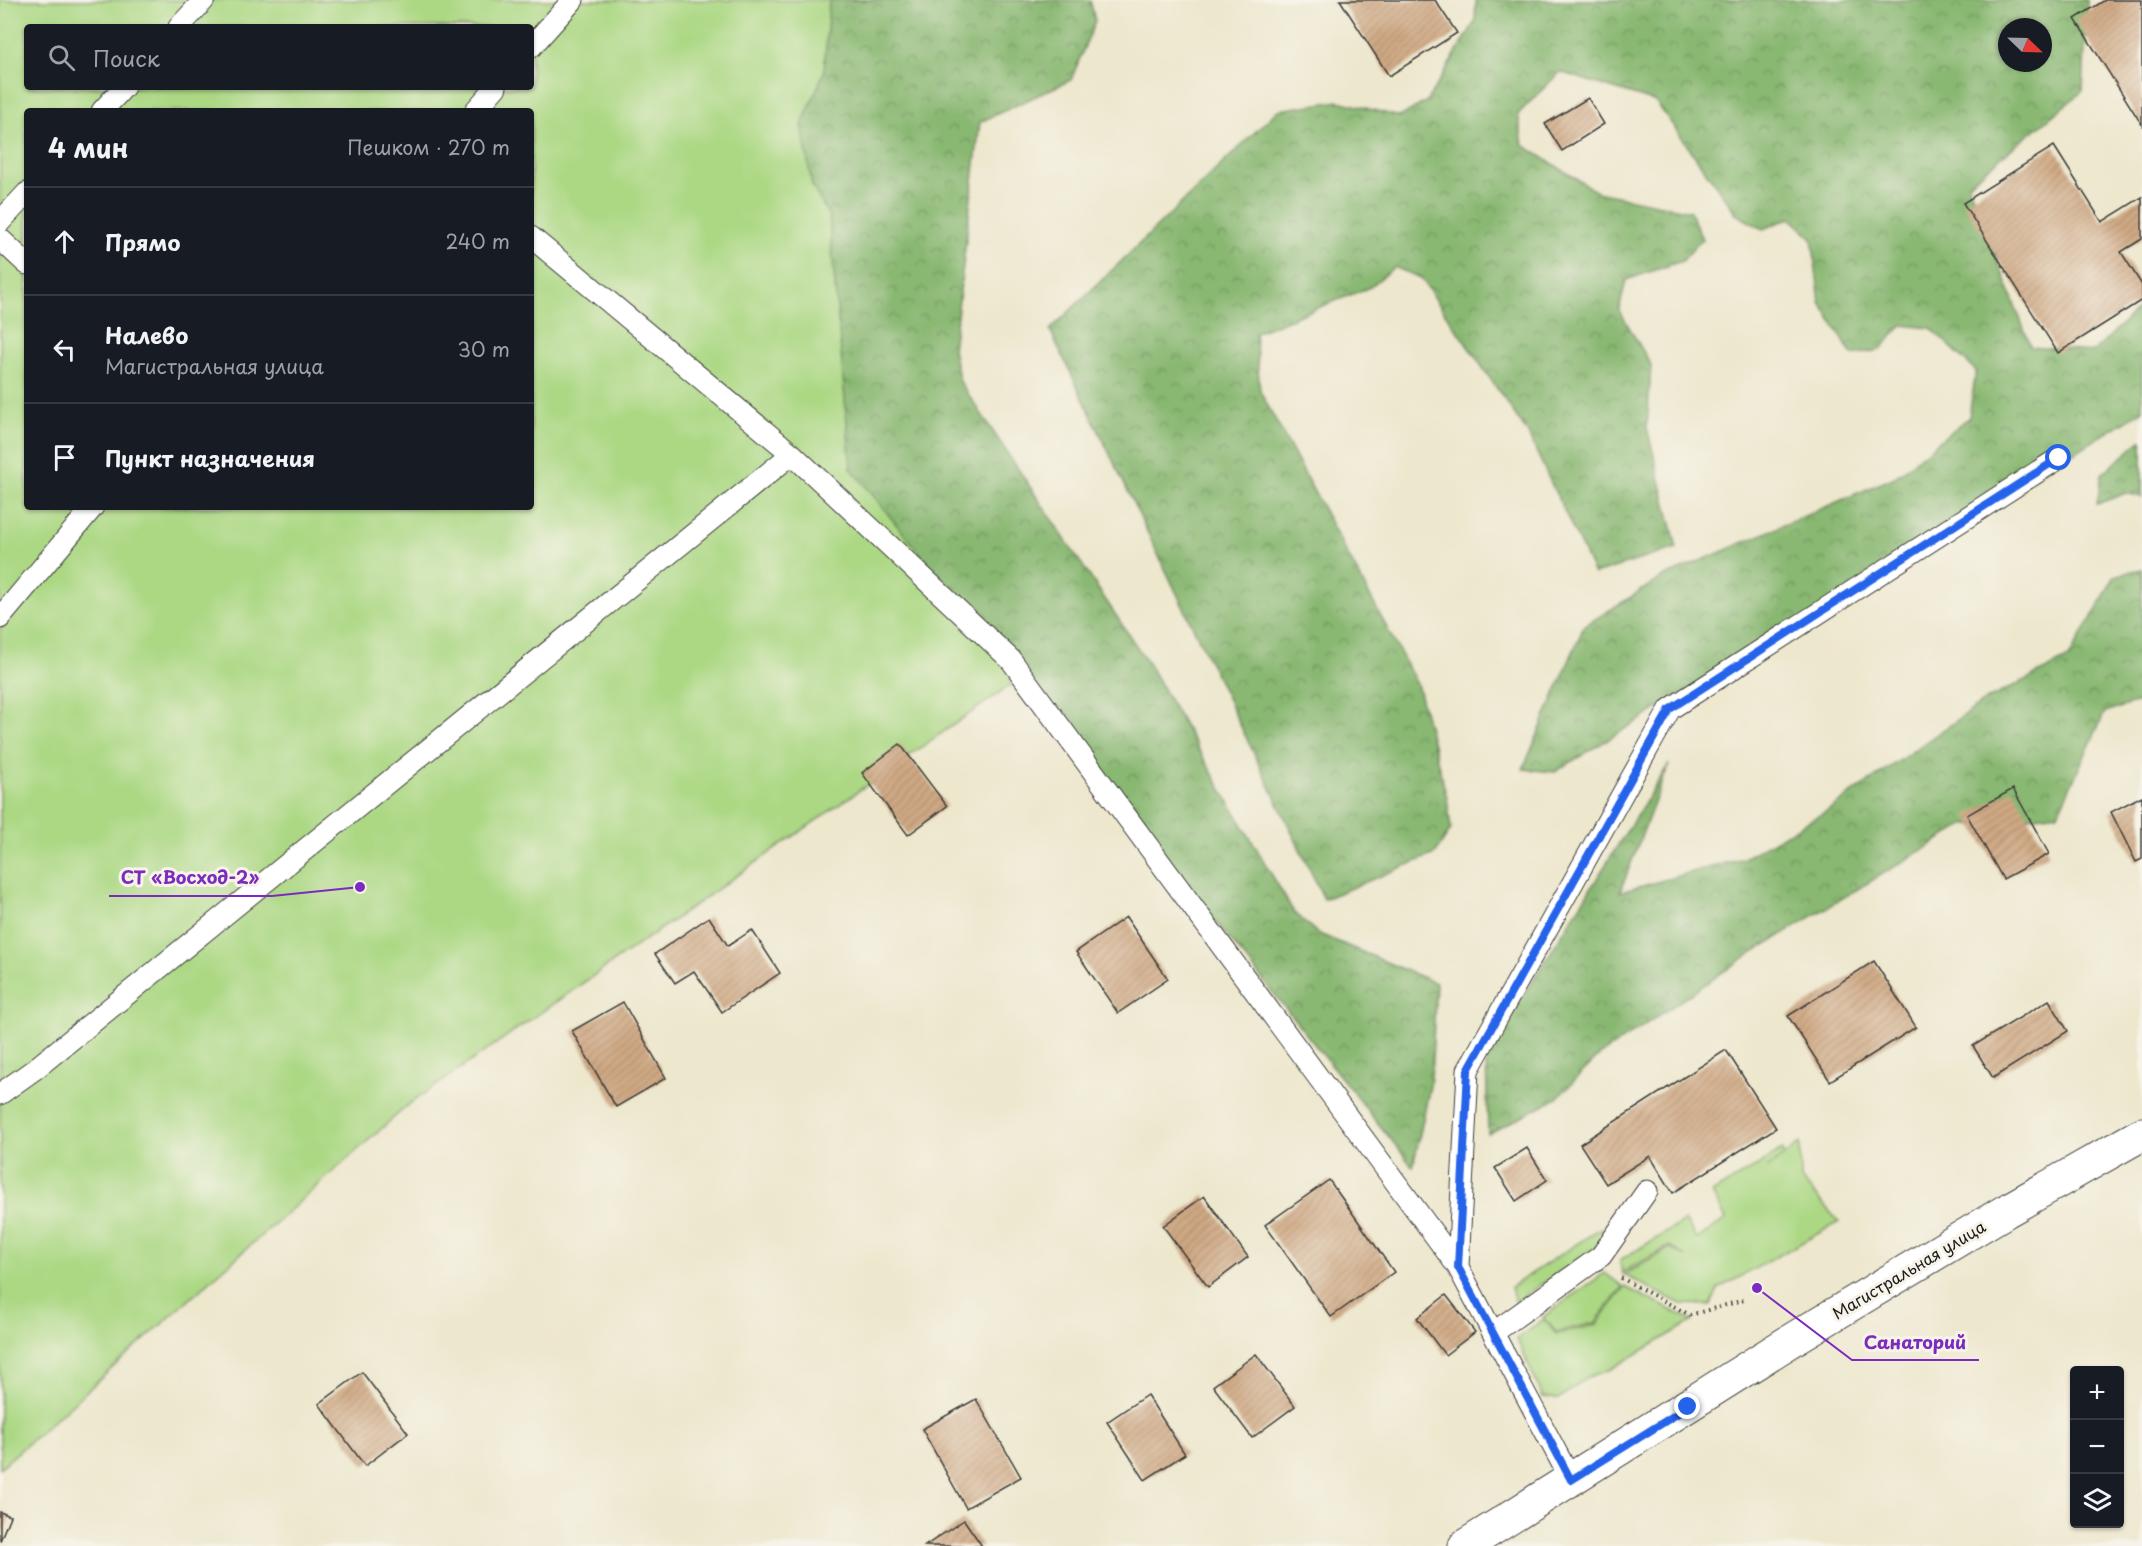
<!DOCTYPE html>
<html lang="ru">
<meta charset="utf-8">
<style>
:root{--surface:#171b24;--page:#242831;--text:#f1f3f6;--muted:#9ea1a6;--line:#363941}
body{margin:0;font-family:"Playpen Sans",sans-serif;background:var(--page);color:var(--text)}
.controls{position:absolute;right:18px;bottom:18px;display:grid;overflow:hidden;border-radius:6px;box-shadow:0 2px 4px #0004}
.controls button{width:54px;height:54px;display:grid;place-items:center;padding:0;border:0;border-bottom:2px solid var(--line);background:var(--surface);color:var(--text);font:30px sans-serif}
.compass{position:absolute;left:1998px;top:18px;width:54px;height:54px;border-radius:50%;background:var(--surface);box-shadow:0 2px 4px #0004;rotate:113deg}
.stop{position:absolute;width:18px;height:18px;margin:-14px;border:4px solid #2563eb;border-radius:50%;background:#fff}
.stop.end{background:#2563eb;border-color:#fff;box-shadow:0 2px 6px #0008}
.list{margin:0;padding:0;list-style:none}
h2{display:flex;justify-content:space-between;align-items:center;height:78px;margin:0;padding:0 24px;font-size:26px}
h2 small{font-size:20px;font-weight:400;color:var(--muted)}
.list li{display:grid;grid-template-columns:39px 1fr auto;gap:18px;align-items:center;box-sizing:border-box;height:108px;padding:0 24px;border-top:2px solid var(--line)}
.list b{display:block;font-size:22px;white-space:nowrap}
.list p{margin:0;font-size:20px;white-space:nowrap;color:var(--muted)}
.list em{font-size:20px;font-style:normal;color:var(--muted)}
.icon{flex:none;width:33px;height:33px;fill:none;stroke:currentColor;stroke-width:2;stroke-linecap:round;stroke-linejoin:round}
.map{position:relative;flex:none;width:2142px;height:1546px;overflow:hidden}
.search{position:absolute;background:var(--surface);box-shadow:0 2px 4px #0004;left:24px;top:24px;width:510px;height:66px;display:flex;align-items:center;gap:15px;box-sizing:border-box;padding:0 21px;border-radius:6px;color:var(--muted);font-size:22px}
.panel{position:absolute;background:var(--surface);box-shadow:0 2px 4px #0004;left:24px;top:108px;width:510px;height:402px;border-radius:6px}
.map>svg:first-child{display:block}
</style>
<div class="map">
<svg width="2142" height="1546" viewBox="0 0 2142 1546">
<defs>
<pattern id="forest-crowns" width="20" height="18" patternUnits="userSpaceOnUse" patternTransform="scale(1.5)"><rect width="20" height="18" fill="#89b872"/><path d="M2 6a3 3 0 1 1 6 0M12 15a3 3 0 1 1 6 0" fill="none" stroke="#6f955d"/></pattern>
<pattern id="building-hatch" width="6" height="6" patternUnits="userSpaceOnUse" patternTransform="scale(1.5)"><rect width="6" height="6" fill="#cfa883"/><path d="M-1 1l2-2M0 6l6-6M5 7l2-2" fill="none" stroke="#b19071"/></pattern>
</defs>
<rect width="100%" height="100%" fill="#f7f3e8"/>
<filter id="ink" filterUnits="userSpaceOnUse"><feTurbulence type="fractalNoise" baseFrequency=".0167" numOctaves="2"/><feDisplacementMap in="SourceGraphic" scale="12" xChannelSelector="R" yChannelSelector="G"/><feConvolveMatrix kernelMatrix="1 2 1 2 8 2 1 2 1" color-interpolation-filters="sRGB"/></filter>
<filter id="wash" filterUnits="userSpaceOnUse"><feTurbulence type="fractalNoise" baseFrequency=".008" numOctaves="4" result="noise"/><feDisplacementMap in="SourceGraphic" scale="24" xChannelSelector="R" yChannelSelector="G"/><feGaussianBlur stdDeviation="1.35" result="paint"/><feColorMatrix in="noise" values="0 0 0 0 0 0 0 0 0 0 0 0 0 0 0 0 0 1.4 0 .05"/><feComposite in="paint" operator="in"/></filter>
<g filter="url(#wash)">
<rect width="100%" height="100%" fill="#ede7cd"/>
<path fill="#acd884" stroke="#647a50" stroke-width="1.5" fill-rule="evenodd" d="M 0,0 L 874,0 L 876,418 L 1032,670 L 408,1105 L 0,1468 ZM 27,27 L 531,27 L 531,87 L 27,87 ZM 27,111 L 531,111 L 531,507 L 27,507 Z
M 1800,1143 L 1801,1179 L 1839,1222 L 1718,1289 L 1711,1305 L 1681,1304 L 1624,1275 L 1670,1248 L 1686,1257 L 1670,1246 L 1622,1273 L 1620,1260 L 1685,1221 L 1697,1239 L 1726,1219 L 1712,1193 L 1782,1150 L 1784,1155 L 1767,1169 Z
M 1601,1228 L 1608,1239 L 1515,1302 L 1511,1287 Z
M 1605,1273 L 1623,1287 L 1595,1323 L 1556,1332 L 1543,1317 Z
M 1625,1287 L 1693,1321 L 1611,1369 L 1588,1377 L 1558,1399 L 1543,1397 L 1517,1339 L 1544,1319 L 1556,1334 L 1596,1325 Z"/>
<path fill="url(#forest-crowns)" stroke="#526a47" stroke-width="1.5" fill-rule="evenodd" d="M 829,0 L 1090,0 L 1095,21 L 1071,80 L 980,122 L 953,350 L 960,382 L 1149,665 L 1293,911 L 1317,933 L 1436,983 L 1431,1081 L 1413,1167 L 851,468 L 829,216 L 812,186 L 802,125 L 824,72 Z
M 1476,0 L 2087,0 L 2083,91 L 1968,184 L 2031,347 L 2094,352 L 2142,304 L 2142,411 L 1555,772 L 1523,769 L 1584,626 L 1663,577 L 1895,477 L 1969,417 L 1976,371 L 1931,328 L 1902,325 L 1880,350 L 1852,355 L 1820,302 L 1812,238 L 1790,218 L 1763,229 L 1737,215 L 1656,102 L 1560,72 L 1518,114 L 1523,145 L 1597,192 L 1690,211 L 1702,239 L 1682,261 L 1626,280 L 1619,310 L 1651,365 L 1647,428 L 1677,548 L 1594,574 L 1527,432 L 1421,278 L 1394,267 L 1370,287 L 1255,333 L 1260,391 L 1417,684 L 1447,798 L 1451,829 L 1435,854 L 1324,899 L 1050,330 L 1278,110 L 1339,101 L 1400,117 L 1427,101 L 1475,22 ZM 2007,27 L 2043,27 L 2043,63 L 2007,63 Z
M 2142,440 L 2142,497 L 2126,493 L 2097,504 L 2102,474 Z
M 2142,569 L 2142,701 L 2105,712 L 2058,813 L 1964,825 L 1753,952 L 1600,1055 L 1557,1098 L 1488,1134 L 1486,1055 L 1669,764 L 1620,892 L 1744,858 L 1827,811 L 1986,700 L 2069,658 L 2115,576 Z"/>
<g id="blocks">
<path fill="url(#building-hatch)" d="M 1340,0 L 1435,0 L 1457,33 L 1389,76 Z
M 2105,0 L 2142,0 L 2142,125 L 2075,19 Z
M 1588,98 L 1604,124 L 1562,151 L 1545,124 Z
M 2054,146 L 2102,222 L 2142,197 L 2142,239 L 2121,252 L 2142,285 L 2142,300 L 2058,353 L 1963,203 Z
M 900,744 L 947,806 L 908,835 L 862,773 Z
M 2013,789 L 2049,854 L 2003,879 L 1967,815 Z
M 2142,796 L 2142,859 L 2136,862 L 2111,812 Z
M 709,917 L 728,946 L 752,930 L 780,973 L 722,1012 L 694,971 L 675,983 L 655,954 Z
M 1126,917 L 1168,979 L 1118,1013 L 1076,952 Z
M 1874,961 L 1916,1027 L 1830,1081 L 1788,1016 Z
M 2049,1000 L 2068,1031 L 1993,1078 L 1973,1046 Z
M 623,1002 L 666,1078 L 616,1107 L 572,1031 Z
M 1726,1050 L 1776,1128 L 1673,1193 L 1650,1156 L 1606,1184 L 1580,1144 Z
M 1527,1148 L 1547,1180 L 1516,1201 L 1495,1168 Z
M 1329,1180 L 1394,1272 L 1331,1317 L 1265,1225 Z
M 1204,1196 L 1248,1257 L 1208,1287 L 1163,1226 Z
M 1446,1295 L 1475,1332 L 1445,1355 L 1417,1318 Z
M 1256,1354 L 1295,1406 L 1252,1438 L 1213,1386 Z
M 362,1372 L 408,1433 L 365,1466 L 319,1404 Z
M 1147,1395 L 1185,1454 L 1145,1480 L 1107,1422 Z
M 976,1399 L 1021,1477 L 966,1508 L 922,1429 Z
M 0,1512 L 10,1516 L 0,1541 Z
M 964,1520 L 982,1546 L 925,1546 Z"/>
</g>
</g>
<g filter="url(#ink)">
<use href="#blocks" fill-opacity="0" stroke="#3b3a37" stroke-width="1.5"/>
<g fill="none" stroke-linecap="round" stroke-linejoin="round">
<defs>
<path id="service" d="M 179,27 L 204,0
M 531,47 L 573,0
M 102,111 L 124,87
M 475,111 L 496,87
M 0,222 L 27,193
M 531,237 L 792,454 L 1011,660 L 1458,1267 L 1571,1480
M 0,239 L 27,264
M 0,618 L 93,507
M 0,1094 L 35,1069 L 792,454
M 1458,1267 L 1468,1070 L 1670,709 L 2059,458
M 1493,1333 L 1601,1256 L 1647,1191"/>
<path id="primary" d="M 1465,1546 L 1795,1338 L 2006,1211 L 2142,1134"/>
</defs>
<use href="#service" stroke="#3b3a37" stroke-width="23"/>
<use href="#primary" stroke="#3b3a37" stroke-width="35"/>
<path stroke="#3b3a37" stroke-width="4" stroke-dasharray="1.5 4.5" stroke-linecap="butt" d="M 1621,1278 L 1690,1315 L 1744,1300"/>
<use href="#service" stroke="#fff" stroke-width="21"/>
<use href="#primary" stroke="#fff" stroke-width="33"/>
</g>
</g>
<g fill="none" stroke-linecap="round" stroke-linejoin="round" filter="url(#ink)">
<path stroke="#2563eb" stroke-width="8" d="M 1688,1407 L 1571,1480 L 1458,1267 L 1468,1070 L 1670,709 L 2059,458"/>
</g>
<g text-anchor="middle" stroke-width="6" stroke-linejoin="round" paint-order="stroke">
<g font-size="16" fill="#1c1c1c" stroke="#f7f3e8">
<text transform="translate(1909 1270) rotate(-31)" y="6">Магистральная улица</text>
</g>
</g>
<path fill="none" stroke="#7b2cbf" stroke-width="2" d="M360 887L272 896H109M1757 1288L1852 1360H1979"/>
<g fill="#7b2cbf" stroke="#f7f3e8" stroke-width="2">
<circle cx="360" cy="887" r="6"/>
<circle cx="1757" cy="1288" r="6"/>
</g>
<g font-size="18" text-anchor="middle" font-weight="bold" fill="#7b2cbf" stroke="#f7f3e8" stroke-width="6" stroke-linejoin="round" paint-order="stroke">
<text x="190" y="884">СТ «Восход-2»</text>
<text x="1915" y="1349">Санаторий</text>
</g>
</svg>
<div class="controls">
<button>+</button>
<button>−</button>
<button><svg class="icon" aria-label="layers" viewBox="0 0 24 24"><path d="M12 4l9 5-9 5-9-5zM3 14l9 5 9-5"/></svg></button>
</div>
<svg class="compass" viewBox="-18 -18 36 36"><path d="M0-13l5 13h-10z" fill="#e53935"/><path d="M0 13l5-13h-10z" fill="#9ea1a6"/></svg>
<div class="stop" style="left:2059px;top:458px"></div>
<div class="stop end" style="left:1688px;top:1407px"></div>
<div class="search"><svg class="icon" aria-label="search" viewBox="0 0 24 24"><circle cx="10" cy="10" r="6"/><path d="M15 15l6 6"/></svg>Поиск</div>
<section class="panel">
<h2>4 мин<small>Пешком · 270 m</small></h2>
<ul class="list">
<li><svg class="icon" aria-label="ahead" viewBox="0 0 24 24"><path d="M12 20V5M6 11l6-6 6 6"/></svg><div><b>Прямо</b></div><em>240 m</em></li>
<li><svg class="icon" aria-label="left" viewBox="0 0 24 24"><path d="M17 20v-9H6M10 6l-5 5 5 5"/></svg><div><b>Налево</b><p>Магистральная улица</p></div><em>30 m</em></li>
<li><svg class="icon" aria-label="arrive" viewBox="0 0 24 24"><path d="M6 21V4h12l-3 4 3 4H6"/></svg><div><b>Пункт назначения</b></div></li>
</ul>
</section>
</div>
